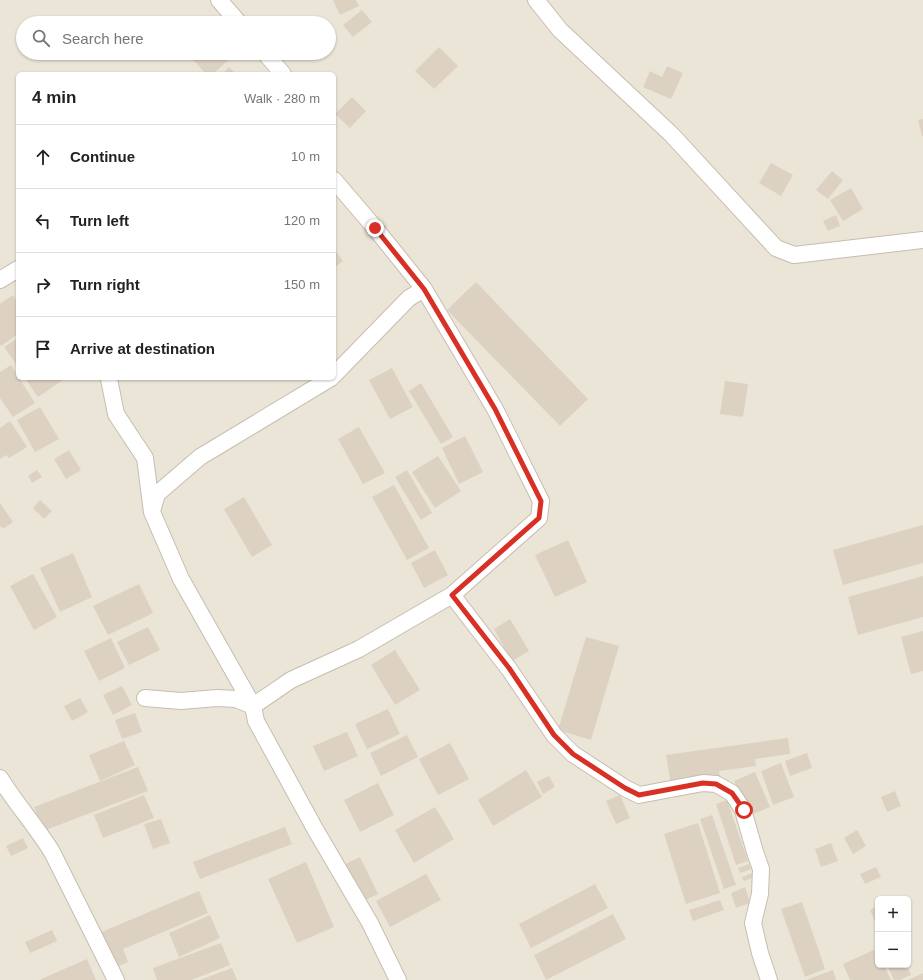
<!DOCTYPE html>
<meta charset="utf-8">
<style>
:root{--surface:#fff;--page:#f6f6f6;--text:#222;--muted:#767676;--line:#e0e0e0}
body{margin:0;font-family:Arial,sans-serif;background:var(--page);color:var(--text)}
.controls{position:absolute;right:12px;bottom:12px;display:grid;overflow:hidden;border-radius:6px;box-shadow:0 1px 3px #0004}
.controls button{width:36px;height:36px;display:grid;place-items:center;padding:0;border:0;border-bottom:1px solid var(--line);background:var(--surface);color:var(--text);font:20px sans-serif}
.stop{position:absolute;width:12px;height:12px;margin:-9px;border:3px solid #d93025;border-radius:50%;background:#fff}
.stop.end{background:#d93025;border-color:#fff;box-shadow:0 1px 4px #0008}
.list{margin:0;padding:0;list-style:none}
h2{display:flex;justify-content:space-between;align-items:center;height:52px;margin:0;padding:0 16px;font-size:17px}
h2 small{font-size:13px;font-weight:400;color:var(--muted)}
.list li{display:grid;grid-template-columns:26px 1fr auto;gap:12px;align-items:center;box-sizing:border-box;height:64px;padding:0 16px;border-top:1px solid var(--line)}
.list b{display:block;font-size:15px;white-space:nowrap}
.list em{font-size:13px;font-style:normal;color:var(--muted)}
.icon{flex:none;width:22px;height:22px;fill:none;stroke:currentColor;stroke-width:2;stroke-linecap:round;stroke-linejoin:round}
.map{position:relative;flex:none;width:923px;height:980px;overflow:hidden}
.search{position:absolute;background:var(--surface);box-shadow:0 1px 3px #0004;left:16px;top:16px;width:320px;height:44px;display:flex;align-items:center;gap:10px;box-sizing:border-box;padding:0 14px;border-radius:22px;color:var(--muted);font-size:15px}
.panel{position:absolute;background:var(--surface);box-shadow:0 1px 3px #0004;left:16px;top:72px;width:320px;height:308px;border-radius:6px}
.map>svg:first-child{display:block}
</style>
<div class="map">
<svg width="923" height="980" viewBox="0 0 923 980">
<rect width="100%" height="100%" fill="#f7f3eb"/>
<path fill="#ebe5d8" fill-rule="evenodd" d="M 0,0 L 923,0 L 923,980 L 0,980 ZM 23,23 L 329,23 L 329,53 L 23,53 ZM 18,74 L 334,74 L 334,378 L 18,378 ZM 878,899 L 908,899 L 908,965 L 878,965 Z"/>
<path fill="#ddd1c2" d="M 333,0 L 356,0 L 359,6 L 340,15 Z
M 362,10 L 372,22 L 353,37 L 343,25 Z
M 439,47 L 458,66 L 434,89 L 415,71 Z
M 189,53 L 232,53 L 234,55 L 213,74 L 206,74 L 188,54 Z
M 667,66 L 683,73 L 671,99 L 643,87 L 650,71 L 662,77 Z
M 229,67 L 236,74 L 222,74 Z
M 352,97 L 366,111 L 350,128 L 335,114 Z
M 923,119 L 923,136 L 922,136 L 918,120 Z
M 771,163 L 793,175 L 781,196 L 759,183 Z
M 832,171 L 843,180 L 828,199 L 816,190 Z
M 851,188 L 863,209 L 843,221 L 830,200 Z
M 836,215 L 840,226 L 828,231 L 823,221 Z
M 334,249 L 343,261 L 334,268 Z
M 476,282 L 588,399 L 560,426 L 447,310 Z
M 13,295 L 18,303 L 18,334 L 1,346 L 0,344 L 0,304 Z
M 18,338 L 18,367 L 4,347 Z
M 11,365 L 18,376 L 18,378 L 19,378 L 35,403 L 13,417 L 0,398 L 0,372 Z
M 392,368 L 413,407 L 390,419 L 369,380 Z
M 25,378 L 66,378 L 38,397 Z
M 725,381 L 748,384 L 743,417 L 720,414 Z
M 421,383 L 453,437 L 441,444 L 409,391 Z
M 40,407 L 59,439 L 35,452 L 17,420 Z
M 10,421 L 27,447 L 9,458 L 6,455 L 0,459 L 0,428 Z
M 359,427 L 385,473 L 363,484 L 338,439 Z
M 465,436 L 483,472 L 459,484 L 442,448 Z
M 69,450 L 81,470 L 66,479 L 54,459 Z
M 438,456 L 461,491 L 435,508 L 412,472 Z
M 37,470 L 42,477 L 32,483 L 28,476 Z
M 407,470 L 432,513 L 421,520 L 395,477 Z
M 394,485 L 429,548 L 407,560 L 372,497 Z
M 244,497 L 272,545 L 252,557 L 224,509 Z
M 40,500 L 52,511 L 44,519 L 33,508 Z
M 0,503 L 13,522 L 3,529 L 1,526 L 0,527 Z
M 923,525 L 923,563 L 843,585 L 833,550 Z
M 568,540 L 587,582 L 555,597 L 535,555 Z
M 435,550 L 448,575 L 424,588 L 411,563 Z
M 73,553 L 92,597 L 60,612 L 40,568 Z
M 33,574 L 57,617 L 34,630 L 10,586 Z
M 923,576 L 923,617 L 858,635 L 848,597 Z
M 139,584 L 153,613 L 108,635 L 93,606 Z
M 510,619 L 529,651 L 512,661 L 494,629 Z
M 148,627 L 160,650 L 129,665 L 117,642 Z
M 923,631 L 923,671 L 911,674 L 901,637 Z
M 586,637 L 619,646 L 591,740 L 558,730 Z
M 111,638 L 125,668 L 99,681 L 84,651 Z
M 395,650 L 420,690 L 395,705 L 371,665 Z
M 122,686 L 132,705 L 113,715 L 103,695 Z
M 80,698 L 88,712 L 72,721 L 64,706 Z
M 388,709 L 400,734 L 367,749 L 355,724 Z
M 135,713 L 142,732 L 122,739 L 115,720 Z
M 347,732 L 358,756 L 324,771 L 313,746 Z
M 407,735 L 418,757 L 381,776 L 370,753 Z
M 788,738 L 790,754 L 755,759 L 756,766 L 719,771 L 720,778 L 671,785 L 666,755 Z
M 124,741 L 135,765 L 100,781 L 89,755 Z
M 450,743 L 469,779 L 438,795 L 419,759 Z
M 807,753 L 812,768 L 790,776 L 785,761 Z
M 781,763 L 794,797 L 773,805 L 761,771 Z
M 138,767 L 148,791 L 43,831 L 34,807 Z
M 526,770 L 542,797 L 493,826 L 478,800 Z
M 755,772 L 770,807 L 748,816 L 734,781 Z
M 549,776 L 555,787 L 543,794 L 537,782 Z
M 378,783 L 394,815 L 360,832 L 344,800 Z
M 895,791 L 901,806 L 887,812 L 881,797 Z
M 144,795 L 154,818 L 103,838 L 94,815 Z
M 620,795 L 630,818 L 616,824 L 606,801 Z
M 727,800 L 748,861 L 736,865 L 716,804 Z
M 435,807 L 454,839 L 414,863 L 395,830 Z
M 712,815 L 736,885 L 724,889 L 700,819 Z
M 161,819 L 170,843 L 153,849 L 144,824 Z
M 698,823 L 720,893 L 686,904 L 664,834 Z
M 285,827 L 292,844 L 200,879 L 193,862 Z
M 857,830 L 866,846 L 853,854 L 844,838 Z
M 23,838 L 28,848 L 11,856 L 6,846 Z
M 831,843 L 838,861 L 821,867 L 815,849 Z
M 360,857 L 378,894 L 359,903 L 341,866 Z
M 306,862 L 334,927 L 297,943 L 268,879 Z
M 749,864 L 751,869 L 740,873 L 738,868 Z
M 876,867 L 881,877 L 865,884 L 860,874 Z
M 756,872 L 758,876 L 744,881 L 742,877 Z
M 426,874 L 441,900 L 390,927 L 376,901 Z
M 595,884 L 608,908 L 531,948 L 519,924 Z
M 745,887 L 750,903 L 736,908 L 731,893 Z
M 199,891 L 208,913 L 123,949 L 128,962 L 114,968 L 99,933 Z
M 720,900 L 724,910 L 693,921 L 689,910 Z
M 802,902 L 825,969 L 805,977 L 781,909 Z
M 878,906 L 878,929 L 870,910 Z
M 613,914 L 626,939 L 546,980 L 534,955 Z
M 210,915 L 220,938 L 179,957 L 169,933 Z
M 52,930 L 57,941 L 30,953 L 25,942 Z
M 221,943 L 230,965 L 191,980 L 157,980 L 153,968 Z
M 876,949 L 878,952 L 878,965 L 884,965 L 891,980 L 850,980 L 843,964 Z
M 87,959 L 96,980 L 39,980 Z
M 887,965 L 907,965 L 911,975 L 900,980 L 894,980 Z
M 232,968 L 237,980 L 200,980 Z
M 833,970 L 836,980 L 806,980 Z
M 923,973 L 923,980 L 908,980 Z"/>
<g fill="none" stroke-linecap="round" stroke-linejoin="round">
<defs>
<path id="street" d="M 219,0 L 239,23
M 536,0 L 560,30 L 672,135 L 776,248 L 794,255 L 923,240
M 265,53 L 283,74
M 334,180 L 375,228 L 424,289 L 495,409 L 541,501 L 539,518 L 452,595 L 359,649 L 291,680 L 253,706 L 256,721 L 315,829 L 370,923 L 398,980
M 0,280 L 18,269
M 334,375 L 409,298 L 424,289
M 109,379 L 116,414 L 145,458 L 152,512 L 181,579 L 253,706
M 152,511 L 157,494 L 200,457 L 331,378
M 452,595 L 509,669 L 554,735 L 573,754 L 625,788 L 639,795 L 703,783 L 716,784 L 732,793 L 743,810 L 755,852 L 761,869 L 760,894 L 753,923 L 760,953 L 769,980
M 145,698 L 181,701 L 217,698 L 236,699 L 253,706
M 0,778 C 16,804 36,826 52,852 L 116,980"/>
</defs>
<use href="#street" stroke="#c7bdaf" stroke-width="18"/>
<use href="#street" stroke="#fff" stroke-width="16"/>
</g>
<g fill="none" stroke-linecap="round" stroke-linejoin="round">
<path stroke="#d93025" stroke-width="5" d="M 375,228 L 424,289 L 495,409 L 541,501 L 539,518 L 452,595 L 509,668 L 554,735 L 573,754 L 625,788 L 639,795 L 703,783 L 716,784 L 732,793 L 744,810"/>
</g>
</svg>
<div class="controls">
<button>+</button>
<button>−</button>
</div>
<div class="stop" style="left:744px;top:810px"></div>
<div class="stop end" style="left:375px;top:228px"></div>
<div class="search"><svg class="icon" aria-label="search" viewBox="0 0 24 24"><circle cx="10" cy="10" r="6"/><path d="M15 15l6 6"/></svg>Search here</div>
<section class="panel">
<h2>4 min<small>Walk · 280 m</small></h2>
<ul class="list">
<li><svg class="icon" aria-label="ahead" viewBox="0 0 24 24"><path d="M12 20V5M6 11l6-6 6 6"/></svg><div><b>Continue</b></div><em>10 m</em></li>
<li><svg class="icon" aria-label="left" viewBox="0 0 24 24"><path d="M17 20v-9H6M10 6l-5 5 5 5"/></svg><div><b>Turn left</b></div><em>120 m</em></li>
<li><svg class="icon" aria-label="right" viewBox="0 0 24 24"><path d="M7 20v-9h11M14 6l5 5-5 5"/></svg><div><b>Turn right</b></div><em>150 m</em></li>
<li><svg class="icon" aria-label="arrive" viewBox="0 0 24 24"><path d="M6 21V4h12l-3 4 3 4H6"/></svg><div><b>Arrive at destination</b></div></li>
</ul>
</section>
</div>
